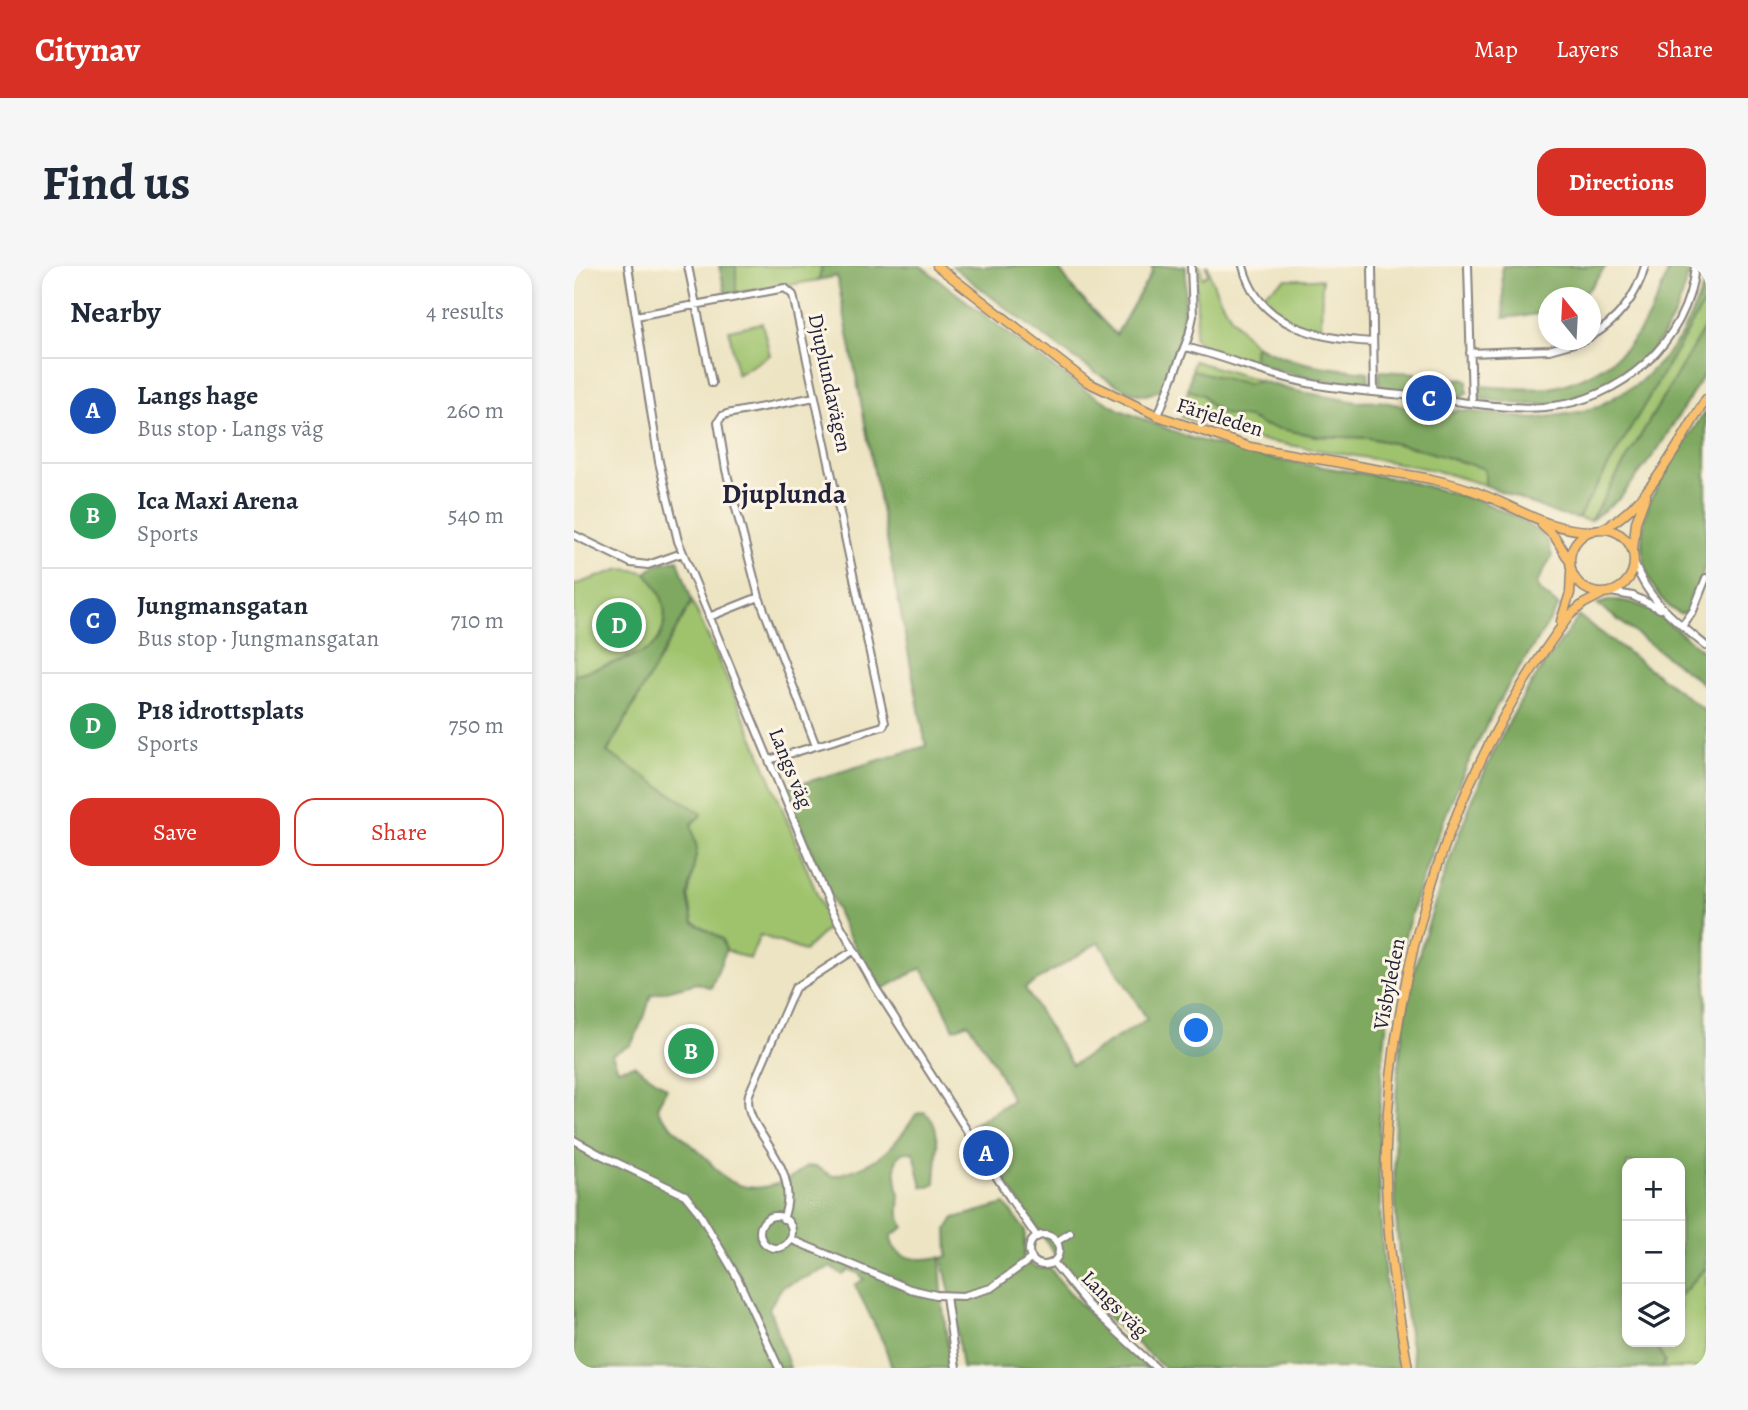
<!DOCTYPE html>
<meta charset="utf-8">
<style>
:root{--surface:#fff;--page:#f6f6f7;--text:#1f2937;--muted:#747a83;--line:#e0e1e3;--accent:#d93025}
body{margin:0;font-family:Alegreya,serif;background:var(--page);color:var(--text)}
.controls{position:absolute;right:21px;bottom:21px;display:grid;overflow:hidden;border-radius:14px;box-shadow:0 4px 10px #0003}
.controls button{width:63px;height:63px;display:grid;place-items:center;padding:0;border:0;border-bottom:2px solid var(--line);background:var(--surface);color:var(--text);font:35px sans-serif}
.compass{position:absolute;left:964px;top:21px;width:63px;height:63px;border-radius:50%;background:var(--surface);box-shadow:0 4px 10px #0003;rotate:342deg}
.you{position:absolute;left:623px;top:765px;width:24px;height:24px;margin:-18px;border:5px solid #fff;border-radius:50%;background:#1a73e8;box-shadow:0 0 0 10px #1a73e833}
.badge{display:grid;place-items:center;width:46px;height:46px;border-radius:50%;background:var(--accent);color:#fff;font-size:23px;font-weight:700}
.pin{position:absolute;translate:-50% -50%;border:4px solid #fff;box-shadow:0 2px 7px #0006}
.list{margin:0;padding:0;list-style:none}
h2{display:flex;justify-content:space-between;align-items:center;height:91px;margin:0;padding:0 28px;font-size:30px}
h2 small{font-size:23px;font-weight:400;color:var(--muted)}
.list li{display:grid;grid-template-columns:46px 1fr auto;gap:21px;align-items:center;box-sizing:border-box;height:105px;padding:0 28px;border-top:2px solid var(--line)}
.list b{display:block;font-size:26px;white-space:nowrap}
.list p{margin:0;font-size:23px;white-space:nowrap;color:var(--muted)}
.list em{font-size:23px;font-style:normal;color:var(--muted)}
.actions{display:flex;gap:14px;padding:21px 28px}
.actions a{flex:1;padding:16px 0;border:2px solid var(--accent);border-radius:21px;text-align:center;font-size:24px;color:var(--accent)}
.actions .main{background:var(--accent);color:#fff}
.icon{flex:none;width:38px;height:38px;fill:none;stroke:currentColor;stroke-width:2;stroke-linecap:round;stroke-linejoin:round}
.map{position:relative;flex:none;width:1132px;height:1102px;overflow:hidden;border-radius:21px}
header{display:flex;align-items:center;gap:42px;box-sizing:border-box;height:98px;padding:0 35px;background:var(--accent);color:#fff}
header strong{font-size:33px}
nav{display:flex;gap:38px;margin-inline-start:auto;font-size:24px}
.intro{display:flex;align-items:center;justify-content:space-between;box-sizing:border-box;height:168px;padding:0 42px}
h1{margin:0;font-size:49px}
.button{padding:18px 32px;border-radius:21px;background:var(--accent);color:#fff;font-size:24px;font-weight:700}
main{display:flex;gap:42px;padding:0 42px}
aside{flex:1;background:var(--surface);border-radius:21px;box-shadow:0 4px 10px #0003}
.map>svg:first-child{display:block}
</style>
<header>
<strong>Citynav</strong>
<nav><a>Map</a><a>Layers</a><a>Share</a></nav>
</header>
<div class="intro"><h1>Find us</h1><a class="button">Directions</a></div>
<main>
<aside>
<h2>Nearby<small>4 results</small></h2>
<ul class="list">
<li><span class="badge" style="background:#1a4fb4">A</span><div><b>Langs hage</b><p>Bus stop · Langs väg</p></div><em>260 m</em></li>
<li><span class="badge" style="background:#2e9e5b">B</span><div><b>Ica Maxi Arena</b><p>Sports</p></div><em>540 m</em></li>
<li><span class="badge" style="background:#1a4fb4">C</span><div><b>Jungmansgatan</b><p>Bus stop · Jungmansgatan</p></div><em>710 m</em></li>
<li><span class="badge" style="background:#2e9e5b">D</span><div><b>P18 idrottsplats</b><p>Sports</p></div><em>750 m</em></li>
</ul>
<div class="actions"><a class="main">Save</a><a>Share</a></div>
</aside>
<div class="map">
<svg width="1132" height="1102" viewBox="0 0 1132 1102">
<rect width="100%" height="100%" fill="#fcf5e5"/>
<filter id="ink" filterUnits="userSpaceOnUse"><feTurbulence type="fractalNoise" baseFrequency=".0143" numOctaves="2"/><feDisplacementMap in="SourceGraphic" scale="14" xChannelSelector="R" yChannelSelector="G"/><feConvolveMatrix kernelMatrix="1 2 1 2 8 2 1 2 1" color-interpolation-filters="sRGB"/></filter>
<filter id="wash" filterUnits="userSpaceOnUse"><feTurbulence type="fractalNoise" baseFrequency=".00686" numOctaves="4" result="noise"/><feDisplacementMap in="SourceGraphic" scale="28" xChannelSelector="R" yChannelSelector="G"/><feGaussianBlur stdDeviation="1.57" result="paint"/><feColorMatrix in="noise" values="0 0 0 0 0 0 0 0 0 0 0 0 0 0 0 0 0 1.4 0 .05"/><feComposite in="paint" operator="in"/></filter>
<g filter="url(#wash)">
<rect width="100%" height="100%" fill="#ede4c3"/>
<path fill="#9fc36d" stroke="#607254" stroke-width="2" d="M 162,0 L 248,0 L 245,14 L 162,27 Z
M 622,0 L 627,0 L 628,12 L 634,8 L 632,0 L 634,0 C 641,32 659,56 681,79 L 679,97 L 628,81 L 620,71 L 623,51 Z
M 712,13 L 748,13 L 747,65 C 721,61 704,48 687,29 Z
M 1132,34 L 1132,59 L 1016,255 L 1004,252 Z
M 188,57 L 196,89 L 163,109 L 155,64 Z
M 620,95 L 687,115 L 673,118 L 618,104 Z
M 614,124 L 629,129 C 646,159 667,142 688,159 L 742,170 L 795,172 L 842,182 L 912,203 L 911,219 L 860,204 L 818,196 L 673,172 L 608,151 Z
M 47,303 C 55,304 67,304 74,308 C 95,324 97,364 77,382 C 70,389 14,404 0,409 L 0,319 Z
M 118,335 L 181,475 L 256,660 L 230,685 L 186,669 L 176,693 L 152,684 L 148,673 L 119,656 L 114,630 L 123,583 L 117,558 L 127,549 L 33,487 Z
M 1132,1001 L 1132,1102 L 1088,1102 L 1091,1095 L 1079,1076 L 1106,1076 L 1106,1030 Z"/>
<path fill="#7fa960" stroke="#50664e" stroke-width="2" fill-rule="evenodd" d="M 145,0 L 162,0 L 162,27 L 152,29 Z
M 248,0 L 347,0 L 458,86 L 508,122 L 546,144 L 617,172 L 688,191 L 829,214 L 907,235 L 943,252 L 965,266 L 974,276 L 978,290 L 963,317 L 965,324 L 985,340 C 965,373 942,405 923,439 C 888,504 860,573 838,645 C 831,670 822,696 818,721 C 798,841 802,983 824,1102 L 590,1102 L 520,1039 L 496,1011 L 412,887 L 397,860 L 438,834 L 419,795 L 394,757 L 380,763 L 362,724 L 347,702 L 307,724 L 272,665 L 210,523 L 352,480 L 263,10 L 245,14 ZM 525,676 L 573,753 L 498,799 L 451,722 Z
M 378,0 L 483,0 L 500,24 L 542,69 L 578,6 L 578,0 L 612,0 C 612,44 607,84 586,124 C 582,125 575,129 571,129 C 540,130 409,24 378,0 Z
M 928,0 L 1032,0 L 1015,23 L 1005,31 L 974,32 L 974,47 L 930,52 Z
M 1096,0 L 1116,0 C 1102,75 1051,131 972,138 C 950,140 929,136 908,133 L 904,130 L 903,120 C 926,121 951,124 974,122 C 986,121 998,116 1010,111 C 1060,89 1079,49 1096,0 Z
M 1132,7 L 1132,34 L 1004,252 L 986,249 L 911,219 L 911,203 L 842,182 L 795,172 L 742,170 L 688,159 C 666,142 648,161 629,129 L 614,124 L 618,104 L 673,118 L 687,115 L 717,124 L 783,136 L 805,135 L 869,148 L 884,144 L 960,153 L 1005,146 L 1023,141 L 1065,117 L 1089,93 L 1105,73 L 1118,47 L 1130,20 Z
M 1132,59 L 1132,105 L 1084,183 L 1046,232 L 1016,255 Z
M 681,79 C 721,99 751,101 794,106 L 795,116 L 789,120 C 751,116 716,109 679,97 Z
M 805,105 L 842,107 L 841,127 L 808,122 L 805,117 Z
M 847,109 L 893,114 L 893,127 L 887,132 L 846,127 Z
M 1132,144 L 1132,297 L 1118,340 L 1111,347 L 1105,348 C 1065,322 1059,267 1080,227 C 1095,198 1115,171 1132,144 Z
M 104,294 L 118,335 L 33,486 L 128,548 L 117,558 L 123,583 L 114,630 L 119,656 L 148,673 L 152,684 L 137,722 L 123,717 L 77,729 L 71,749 L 57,779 L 38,788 L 44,803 L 60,799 L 93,822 L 83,841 L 86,848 C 100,863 115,877 130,890 C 137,896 142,905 149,910 C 175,931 209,921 233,900 L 243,901 L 258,910 C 301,900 318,886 342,848 L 350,846 C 371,859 361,897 361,918 L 355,921 L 348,921 L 340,887 C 313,880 323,915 325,929 C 327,944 321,944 330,961 L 317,970 C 318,995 348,995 366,991 L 369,1043 L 377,1102 L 318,1102 L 310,1078 L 281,1019 L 290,1013 L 284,1007 L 275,1004 L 269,1009 L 257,1001 L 208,1021 L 195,1042 L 216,1102 L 0,1102 L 0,409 C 15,404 69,390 78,381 C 100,359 91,327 72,307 L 85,297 Z
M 1039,334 C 1078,334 1102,366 1132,387 L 1132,420 L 1023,338 Z
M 1005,350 L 1132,445 L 1132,1001 L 1106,1030 L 1106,897 L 1053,897 L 1053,1076 L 1079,1076 L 1091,1095 L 1088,1102 L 841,1102 C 818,978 811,848 836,723 C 842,694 852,665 861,637 C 883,568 909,501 945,438 C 962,407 985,379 1005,350 Z
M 431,938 L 451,964 L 450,991 C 458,1002 463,1003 476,1002 C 503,1040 541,1070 575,1102 L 388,1102 L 380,1045 L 368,992 L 374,990 L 373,963 L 380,952 Z"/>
</g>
<g filter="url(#ink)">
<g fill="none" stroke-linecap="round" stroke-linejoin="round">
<defs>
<path id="minor" d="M 54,0 L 85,196 L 104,275 L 256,641 L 301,721 L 438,935 L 463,971
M 114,0 L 138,117
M 669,0 C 684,61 745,73 799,76
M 798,0 L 800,125
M 894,0 L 898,137
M 62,50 L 211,22 L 219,29 L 311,457 L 309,460 L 195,494
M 1016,71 C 1044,55 1062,31 1071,0
M 611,81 C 653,91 692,109 734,117 C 773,125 815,127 855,132 C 893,136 933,144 971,141 C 1046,135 1114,77 1121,0
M 896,87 L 975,84 L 1011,74
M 241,131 L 153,148 L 148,150 L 144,156 L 152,204 L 185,331 L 242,480
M 584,150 L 615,69 L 619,50 L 617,0
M 0,269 L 57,297 L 74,299 L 108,287
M 1060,296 C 1073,334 1102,355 1132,380
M 1037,326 L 1059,330 L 1086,343
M 135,351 L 185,331
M 1108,360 L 1119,345 L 1132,312
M 0,874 L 27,889 L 111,929 L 124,945 L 163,1011 L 205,1102
M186 966a16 16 0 1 1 32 0a16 16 0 1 1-32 0Z
M 209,953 C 231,896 166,864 175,828 L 221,722 L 279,685
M455 984a15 15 0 1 1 30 0a15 15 0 1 1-30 0Z
M 216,973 L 336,1023 L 362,1029 L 389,1030 L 417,1022 L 458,992
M 482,976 L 496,967
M 479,996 L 514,1039 L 582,1102
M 372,1030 L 382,1102"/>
<path id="major" d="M 363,0 L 513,116 L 584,150 L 676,181 L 857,213 C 875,217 893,222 910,229 C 950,245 973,264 1018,265
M 968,259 L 981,271 L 996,296
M 1028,263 C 1072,243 1107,173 1132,133
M996 295a32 32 0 1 1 64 0a32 32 0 1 1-64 0Z
M 1059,284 L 1062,256 L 1072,229
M 987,355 L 996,327 L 997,306
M 834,1102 C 821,1029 810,955 812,881 C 819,691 880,502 996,349 L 1009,338 L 1030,327"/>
</defs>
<use href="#minor" stroke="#88837f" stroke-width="10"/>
<use href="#major" stroke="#88837f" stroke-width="11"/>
<use href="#minor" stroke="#fff" stroke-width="6"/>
<use href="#major" stroke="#f9bf6d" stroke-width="8"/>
</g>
</g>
<g text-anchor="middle" stroke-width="6" stroke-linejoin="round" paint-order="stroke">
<g font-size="21" fill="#22223b" stroke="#fcf5e5">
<text transform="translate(256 117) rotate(78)" y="7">Djuplundavägen</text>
<text transform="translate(646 151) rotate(17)" y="7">Färjeleden</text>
<text transform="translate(217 502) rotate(68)" y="7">Langs väg</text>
<text transform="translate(815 718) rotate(-79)" y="7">Visbyleden</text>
<text transform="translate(541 1038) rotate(45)" y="7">Langs väg</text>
</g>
<g font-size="28" font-weight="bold" fill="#22223b" stroke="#fcf5e5">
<text x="210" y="237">Djuplunda</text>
</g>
</g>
</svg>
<div class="controls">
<button>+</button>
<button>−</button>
<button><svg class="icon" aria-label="layers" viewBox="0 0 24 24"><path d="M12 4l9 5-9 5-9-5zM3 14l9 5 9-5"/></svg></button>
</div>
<svg class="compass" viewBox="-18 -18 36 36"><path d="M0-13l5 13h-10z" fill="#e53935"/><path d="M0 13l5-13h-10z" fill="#747a83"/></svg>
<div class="you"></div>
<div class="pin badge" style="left:412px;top:887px;background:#1a4fb4">A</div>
<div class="pin badge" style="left:117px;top:785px;background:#2e9e5b">B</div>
<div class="pin badge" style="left:855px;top:132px;background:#1a4fb4">C</div>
<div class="pin badge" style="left:45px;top:359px;background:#2e9e5b">D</div>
</div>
</main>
